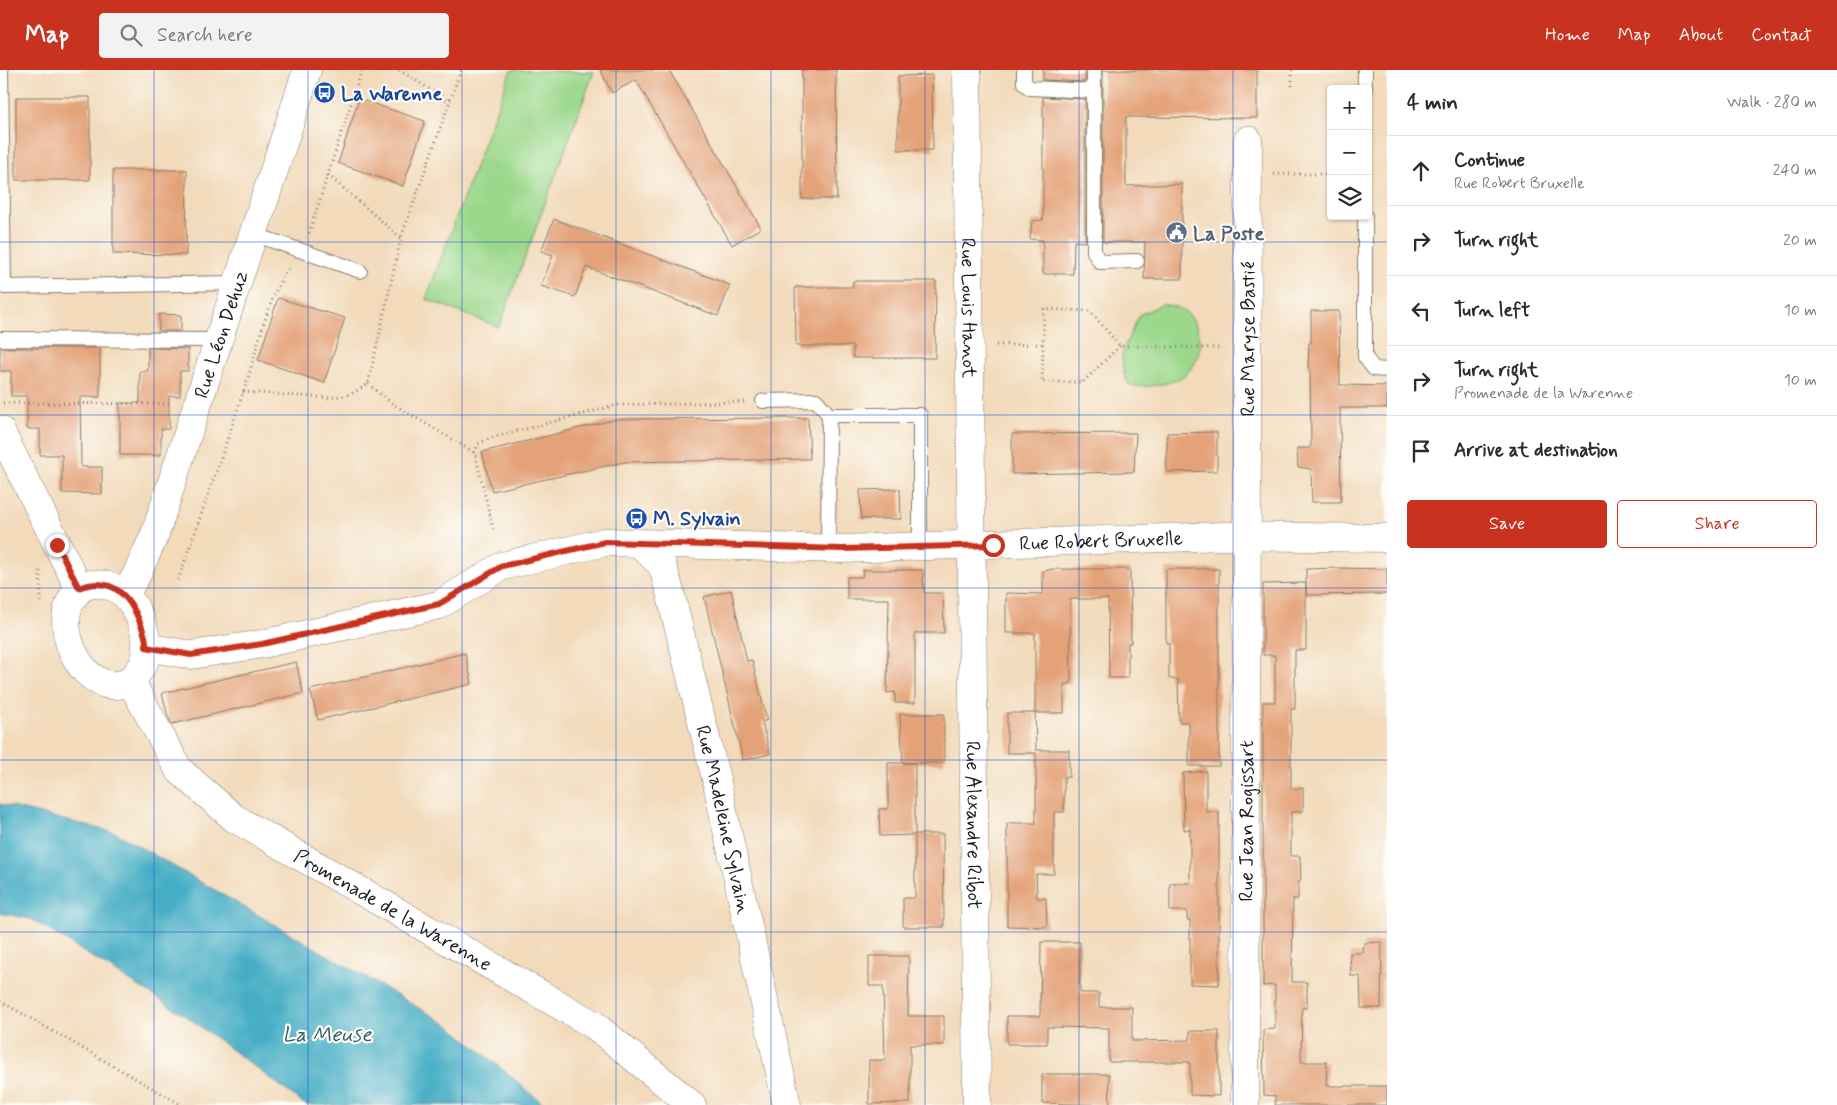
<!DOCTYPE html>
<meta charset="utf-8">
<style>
:root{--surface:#fff;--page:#f2f2f3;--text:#2b2b33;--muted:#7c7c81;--line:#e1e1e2;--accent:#c8321e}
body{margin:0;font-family:Mynerve,sans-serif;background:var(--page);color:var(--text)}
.controls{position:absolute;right:15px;top:15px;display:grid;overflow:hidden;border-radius:5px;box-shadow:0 1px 4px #0004}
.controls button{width:45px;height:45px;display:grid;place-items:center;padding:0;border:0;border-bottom:1px solid var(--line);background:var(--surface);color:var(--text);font:25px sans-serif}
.stop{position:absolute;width:15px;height:15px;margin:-11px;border:4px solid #c8321e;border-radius:50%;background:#fff}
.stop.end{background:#c8321e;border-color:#fff;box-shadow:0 1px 5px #0008}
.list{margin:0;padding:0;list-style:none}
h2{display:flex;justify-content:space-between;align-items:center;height:65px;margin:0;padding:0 20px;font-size:21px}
h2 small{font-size:16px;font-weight:400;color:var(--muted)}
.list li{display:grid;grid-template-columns:32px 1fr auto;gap:15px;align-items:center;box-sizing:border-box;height:70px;padding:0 20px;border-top:1px solid var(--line)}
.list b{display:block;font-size:19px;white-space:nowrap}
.list p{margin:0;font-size:16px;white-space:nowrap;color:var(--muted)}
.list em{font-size:16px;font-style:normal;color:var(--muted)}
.actions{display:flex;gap:10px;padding:15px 20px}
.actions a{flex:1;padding:11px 0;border:1px solid var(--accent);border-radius:5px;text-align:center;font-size:18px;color:var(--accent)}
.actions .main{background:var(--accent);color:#fff}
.icon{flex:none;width:28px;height:28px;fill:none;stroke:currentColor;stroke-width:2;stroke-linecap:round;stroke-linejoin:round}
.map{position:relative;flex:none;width:1387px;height:1035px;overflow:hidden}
header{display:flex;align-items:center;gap:30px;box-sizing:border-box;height:70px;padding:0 25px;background:var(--accent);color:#fff}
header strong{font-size:24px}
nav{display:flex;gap:28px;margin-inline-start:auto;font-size:18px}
.search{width:350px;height:45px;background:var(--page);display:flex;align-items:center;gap:12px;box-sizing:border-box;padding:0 18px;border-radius:5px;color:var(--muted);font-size:19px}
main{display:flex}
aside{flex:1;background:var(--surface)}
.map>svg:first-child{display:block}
</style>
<header>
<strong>Map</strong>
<div class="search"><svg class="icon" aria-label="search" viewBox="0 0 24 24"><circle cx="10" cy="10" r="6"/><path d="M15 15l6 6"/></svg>Search here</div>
<nav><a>Home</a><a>Map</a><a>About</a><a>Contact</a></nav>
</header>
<main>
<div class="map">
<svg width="1387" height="1035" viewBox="0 0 1387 1035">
<rect width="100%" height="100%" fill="#fdfcf7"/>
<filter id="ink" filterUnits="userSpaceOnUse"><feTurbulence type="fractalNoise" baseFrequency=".02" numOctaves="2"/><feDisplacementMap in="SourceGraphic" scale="10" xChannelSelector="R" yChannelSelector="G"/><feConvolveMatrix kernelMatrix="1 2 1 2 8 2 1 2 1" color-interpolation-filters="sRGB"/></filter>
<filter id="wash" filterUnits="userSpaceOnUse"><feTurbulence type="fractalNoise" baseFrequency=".0096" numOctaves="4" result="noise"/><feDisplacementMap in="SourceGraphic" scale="20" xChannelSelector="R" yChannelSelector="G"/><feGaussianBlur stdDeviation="1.12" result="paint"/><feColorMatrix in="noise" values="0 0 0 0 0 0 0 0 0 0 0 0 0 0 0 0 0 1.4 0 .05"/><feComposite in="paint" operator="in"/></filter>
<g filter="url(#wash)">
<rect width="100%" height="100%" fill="#f2daba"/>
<path fill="#9bd88c" stroke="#5c7a54" d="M 511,0 L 594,2 L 499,257 L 426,229 Z
M 1163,234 C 1170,236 1180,237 1185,242 C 1205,257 1205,291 1183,306 C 1168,316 1147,317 1130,316 L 1124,305 L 1122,285 L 1127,271 L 1139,245 Z"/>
<path fill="#45adc5" stroke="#306470" d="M 0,734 L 116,763 L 450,956 L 545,1035 L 306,1035 L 186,946 L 31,849 L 0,843 Z"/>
<g id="blocks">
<path fill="#e4a278" d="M 600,0 L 669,0 L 761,158 L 732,175 L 636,10 L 612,23 Z
M 802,0 L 836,0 L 837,129 L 802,129 Z
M 1043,0 L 1085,0 L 1085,12 L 1043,10 Z
M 1103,0 L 1257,0 L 1257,48 L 1126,47 L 1126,116 L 1182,114 L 1182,209 L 1144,209 L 1145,172 L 1103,172 Z
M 932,5 L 933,80 L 898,80 L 898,6 Z
M 16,27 L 90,27 L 90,110 L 16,110 Z
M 1043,27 L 1085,29 L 1085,172 L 1074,171 L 1073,204 L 1043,204 L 1043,170 L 1030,169 L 1032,151 L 1043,150 Z
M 359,29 L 425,51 L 403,116 L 338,93 Z
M 113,100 L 187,100 L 186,185 L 113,184 Z
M 554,149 L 730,215 L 718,246 L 586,197 L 575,227 L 541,216 L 553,185 L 541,181 Z
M 853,211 L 936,211 L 935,288 L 853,288 L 853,276 L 796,276 L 795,217 L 853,217 Z
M 278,228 L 345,248 L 324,313 L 258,290 Z
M 1311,241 L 1339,241 L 1340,315 L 1387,316 L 1387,338 L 1340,338 L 1341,432 L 1312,432 L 1311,399 L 1298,397 L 1297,378 L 1309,378 L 1311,376 L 1310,298 L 1308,298 L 1309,273 L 1311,273 Z
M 159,244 L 181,245 L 181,261 L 159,261 Z
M 0,278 L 100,278 L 100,327 L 80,327 L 81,397 L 102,397 L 102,424 L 62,423 L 62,385 L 40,385 L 40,359 L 27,359 L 27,326 L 11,326 L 11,301 L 0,301 Z
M 148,278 L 188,279 L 188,301 L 180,301 L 180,326 L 169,326 L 169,359 L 161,359 L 161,385 L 120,385 L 120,333 L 140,333 L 140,301 L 148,301 Z
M 808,348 L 810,389 L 624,392 L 492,421 L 482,382 L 617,349 Z
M 1217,362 L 1217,401 L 1167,402 L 1167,363 Z
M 1136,363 L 1134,402 L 1012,404 L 1012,364 Z
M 900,419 L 901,449 L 861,449 L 860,420 Z
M 1338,498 L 1387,499 L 1387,524 L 1306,525 L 1306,499 Z
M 1053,499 L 1130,499 L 1131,573 L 1128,573 L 1128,608 L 1109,608 L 1108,529 L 1070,529 L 1071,614 L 1064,614 L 1064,643 L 1035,643 L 1036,680 L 1069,680 L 1069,707 L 1064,707 L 1064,742 L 1054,742 L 1054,804 L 1036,804 L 1037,828 L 1046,828 L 1047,857 L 1007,856 L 1007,753 L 1036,753 L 1036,683 L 1007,683 L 1007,643 L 1035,643 L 1035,563 L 1006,563 L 1006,523 L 1043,524 L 1043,501 Z
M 1166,499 L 1219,499 L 1219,696 L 1189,696 L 1189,652 L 1179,652 L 1178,609 L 1169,609 L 1169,573 L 1166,573 Z
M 863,500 L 923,500 L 924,523 L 943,523 L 944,563 L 915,563 L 915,633 L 895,633 L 895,622 L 887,623 L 889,529 L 847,529 L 847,507 L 862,507 Z
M 1306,513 L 1306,580 L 1295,580 L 1295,639 L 1291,639 L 1291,719 L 1303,718 L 1303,741 L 1291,742 L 1291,786 L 1300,786 L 1301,809 L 1298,814 L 1298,829 L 1293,829 L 1292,912 L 1307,912 L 1307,938 L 1302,938 L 1301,992 L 1327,992 L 1326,1016 L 1387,1016 L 1387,1035 L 1275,1035 L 1275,1026 L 1264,1025 L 1263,960 L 1275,959 L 1275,915 L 1263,916 L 1263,632 L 1275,632 L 1275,585 L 1263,585 L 1263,514 Z
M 731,520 L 747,591 L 752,590 L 767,650 L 762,652 L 770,684 L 743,690 L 704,527 Z
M 465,583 L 472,614 L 318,650 L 310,620 Z
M 296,592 L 303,623 L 172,654 L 168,647 L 162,623 Z
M 900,644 L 944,644 L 944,693 L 903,693 Z
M 888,693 L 915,693 L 915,764 L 943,764 L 944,857 L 903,857 L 903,828 L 915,828 L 915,765 L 880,766 L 879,739 L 888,739 Z
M 1206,701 L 1206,742 L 1219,742 L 1219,915 L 1190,914 L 1190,850 L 1187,850 L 1187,841 L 1170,841 L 1170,813 L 1190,813 L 1190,759 L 1184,760 L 1183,703 Z
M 1041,872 L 1080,872 L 1080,923 L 1099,923 L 1099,937 L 1132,937 L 1132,971 L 1190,970 L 1190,961 L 1219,961 L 1219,1026 L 1190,1025 L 1190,992 L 1109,992 L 1109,958 L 1047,957 L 1047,974 L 1007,974 L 1007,946 L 1040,946 Z
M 1382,872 L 1381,938 L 1361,938 L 1360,906 L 1351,906 L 1350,883 L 1363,883 L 1364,873 Z
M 869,886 L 909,886 L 908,946 L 944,946 L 944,975 L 910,975 L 910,1033 L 869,1034 L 869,990 L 885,990 L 883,916 L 869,916 Z
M 1042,1004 L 1109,1004 L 1110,1035 L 1042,1033 Z"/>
</g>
</g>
<g filter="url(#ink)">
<use href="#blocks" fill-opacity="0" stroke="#877b6b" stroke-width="1"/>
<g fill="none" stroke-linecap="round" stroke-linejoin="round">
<defs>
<path id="lane" d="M 1,0 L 4,217 L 237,213
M 1024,0 L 1024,13 L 1030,18 L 1094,21
M 1094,0 L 1094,182 L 1100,192 L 1137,191
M 1365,19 L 1365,0
M 1365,146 L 1365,287 L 1374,299 L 1387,300
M 253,164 L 360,201
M 0,269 L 219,270
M 763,331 L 816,330 L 829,345 L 920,345 L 920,478
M 828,479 L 829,345"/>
<g id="street">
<path id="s1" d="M 967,0 L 977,1035"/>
<path d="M 0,360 L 79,518"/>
<path id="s2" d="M 641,475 L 662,495 L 669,518 L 716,709 L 787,1035"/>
<path d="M 90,514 C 103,514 113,515 123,523 C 140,537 156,581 140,599 C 137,603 134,608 130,611 C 82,637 37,534 90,514 Z"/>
<path id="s3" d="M 124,524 L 135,508 L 155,464 L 307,0"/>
<path id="s4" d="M 146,577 L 191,585 L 262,574 L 439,535 L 502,496 L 605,472 L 842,479 L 1224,466 L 1387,468"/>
<path id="s5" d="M 130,610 L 179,700 L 234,748 L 594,955 L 692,1035"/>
<path id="s6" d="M 1245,1035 L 1248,70"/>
</g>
</defs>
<use href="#lane" stroke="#877b6b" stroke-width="16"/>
<use href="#street" stroke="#877b6b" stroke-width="29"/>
<path stroke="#877b6b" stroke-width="3" stroke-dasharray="1 4" stroke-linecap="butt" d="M 399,0 L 450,32
M 1292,0 L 1292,18
M 1274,104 L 1331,104
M 328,105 L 401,168
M 309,163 L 362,0
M 996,275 L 1043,274
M 1120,276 L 1083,312 L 1042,312 L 1044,239 L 1090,241 L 1120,276 L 1222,278
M 368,314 L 393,334 L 475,383 L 493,459
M 243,322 L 329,328 L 351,324 L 368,314 L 401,168 L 461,0
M 3,333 L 172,334
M 475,383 L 478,374 L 488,369 L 617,335 L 745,332
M 40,501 L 41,533
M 178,510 C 200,448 222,386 243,323 C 254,292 270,217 291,196
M 0,931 L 182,1035"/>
<use href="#lane" stroke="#fff" stroke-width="14"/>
<use href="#street" stroke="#fff" stroke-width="28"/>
</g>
</g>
<g fill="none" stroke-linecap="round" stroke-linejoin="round" filter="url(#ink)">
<path stroke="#c8321e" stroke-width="6" d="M 57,475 L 79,518 C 112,505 130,526 141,555 C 144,563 147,569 146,577 L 191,585 L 262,574 L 439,534 L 502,496 L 605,472 L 842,479 L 993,475"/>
</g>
<path fill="none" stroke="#1d4ed8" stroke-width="1" stroke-opacity="0.55" d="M 154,0 L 154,1035M 308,0 L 308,1035M 462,0 L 462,1035M 616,0 L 616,1035M 771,0 L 771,1035M 925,0 L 925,1035M 1079,0 L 1079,1035M 1233,0 L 1233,1035M 0,172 L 1387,172M 0,345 L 1387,345M 0,518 L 1387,518M 0,690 L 1387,690M 0,862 L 1387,862"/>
<defs>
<symbol id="bus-disc" viewBox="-11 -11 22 22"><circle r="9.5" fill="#1a4fb4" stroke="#fdfcf7"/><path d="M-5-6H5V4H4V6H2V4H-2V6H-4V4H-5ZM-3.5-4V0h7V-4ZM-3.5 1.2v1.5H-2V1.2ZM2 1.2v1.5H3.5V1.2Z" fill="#fff"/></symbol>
<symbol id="civic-disc" viewBox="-11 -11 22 22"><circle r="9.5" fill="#5c6f8a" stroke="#fdfcf7"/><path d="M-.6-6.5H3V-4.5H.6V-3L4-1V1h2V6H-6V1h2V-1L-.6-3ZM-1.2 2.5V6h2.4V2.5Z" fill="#fff"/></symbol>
</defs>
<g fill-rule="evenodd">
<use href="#bus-disc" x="312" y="10" width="25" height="25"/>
<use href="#civic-disc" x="1164" y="150" width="25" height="25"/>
<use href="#bus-disc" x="624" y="436" width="25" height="25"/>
</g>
<g text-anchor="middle" stroke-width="4.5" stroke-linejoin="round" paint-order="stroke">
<g font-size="20" font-weight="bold" fill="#164399" stroke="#fdfcf7" text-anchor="start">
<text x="341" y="30">La Warenne</text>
<text x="653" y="455">M. Sylvain</text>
</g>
<g font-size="20" font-weight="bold" fill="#4e5e75" stroke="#fdfcf7" text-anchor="start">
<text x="1193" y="170">La Poste</text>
</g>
<g font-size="20" fill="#1c1c1c" stroke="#fdfcf7">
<text dy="7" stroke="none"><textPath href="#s1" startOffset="238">Rue Louis Hanot</textPath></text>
<text dy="7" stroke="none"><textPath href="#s3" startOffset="278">Rue Léon Dehuz</textPath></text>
<text dy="7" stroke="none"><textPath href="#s6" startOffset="766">Rue Maryse Bastié</textPath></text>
<text dy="7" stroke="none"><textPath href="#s4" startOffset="975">Rue Robert Bruxelle</textPath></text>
<text dy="7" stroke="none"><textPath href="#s2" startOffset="291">Rue Madeleine Sylvain</textPath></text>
<text dy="7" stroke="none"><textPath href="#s6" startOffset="284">Rue Jean Rogissart</textPath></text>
<text dy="7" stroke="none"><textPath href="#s1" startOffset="755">Rue Alexandre Ribot</textPath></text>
<text dy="7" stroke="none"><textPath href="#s5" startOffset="359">Promenade de la Warenne</textPath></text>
</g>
<g font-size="21" font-style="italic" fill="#2e5d68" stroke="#fdfcf7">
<text x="327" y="971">La Meuse</text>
</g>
</g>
</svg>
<div class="controls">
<button>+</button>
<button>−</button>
<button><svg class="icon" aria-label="layers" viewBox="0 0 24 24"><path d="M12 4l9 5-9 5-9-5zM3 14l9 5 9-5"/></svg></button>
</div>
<div class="stop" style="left:993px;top:475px"></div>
<div class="stop end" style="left:57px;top:475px"></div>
</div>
<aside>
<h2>4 min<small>Walk · 280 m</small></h2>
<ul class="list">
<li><svg class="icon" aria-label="ahead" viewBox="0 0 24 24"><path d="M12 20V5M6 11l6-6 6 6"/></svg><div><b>Continue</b><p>Rue Robert Bruxelle</p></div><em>240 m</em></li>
<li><svg class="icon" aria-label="right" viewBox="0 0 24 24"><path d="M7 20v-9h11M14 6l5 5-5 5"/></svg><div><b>Turn right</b></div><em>20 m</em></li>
<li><svg class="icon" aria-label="left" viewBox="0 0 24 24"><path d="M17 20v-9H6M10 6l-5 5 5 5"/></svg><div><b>Turn left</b></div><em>10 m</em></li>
<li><svg class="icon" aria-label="right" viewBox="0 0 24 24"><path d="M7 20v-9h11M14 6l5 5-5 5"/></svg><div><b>Turn right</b><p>Promenade de la Warenne</p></div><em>10 m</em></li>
<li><svg class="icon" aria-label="arrive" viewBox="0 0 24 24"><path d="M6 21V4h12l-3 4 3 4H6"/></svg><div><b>Arrive at destination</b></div></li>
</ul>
<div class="actions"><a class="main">Save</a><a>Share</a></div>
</aside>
</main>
